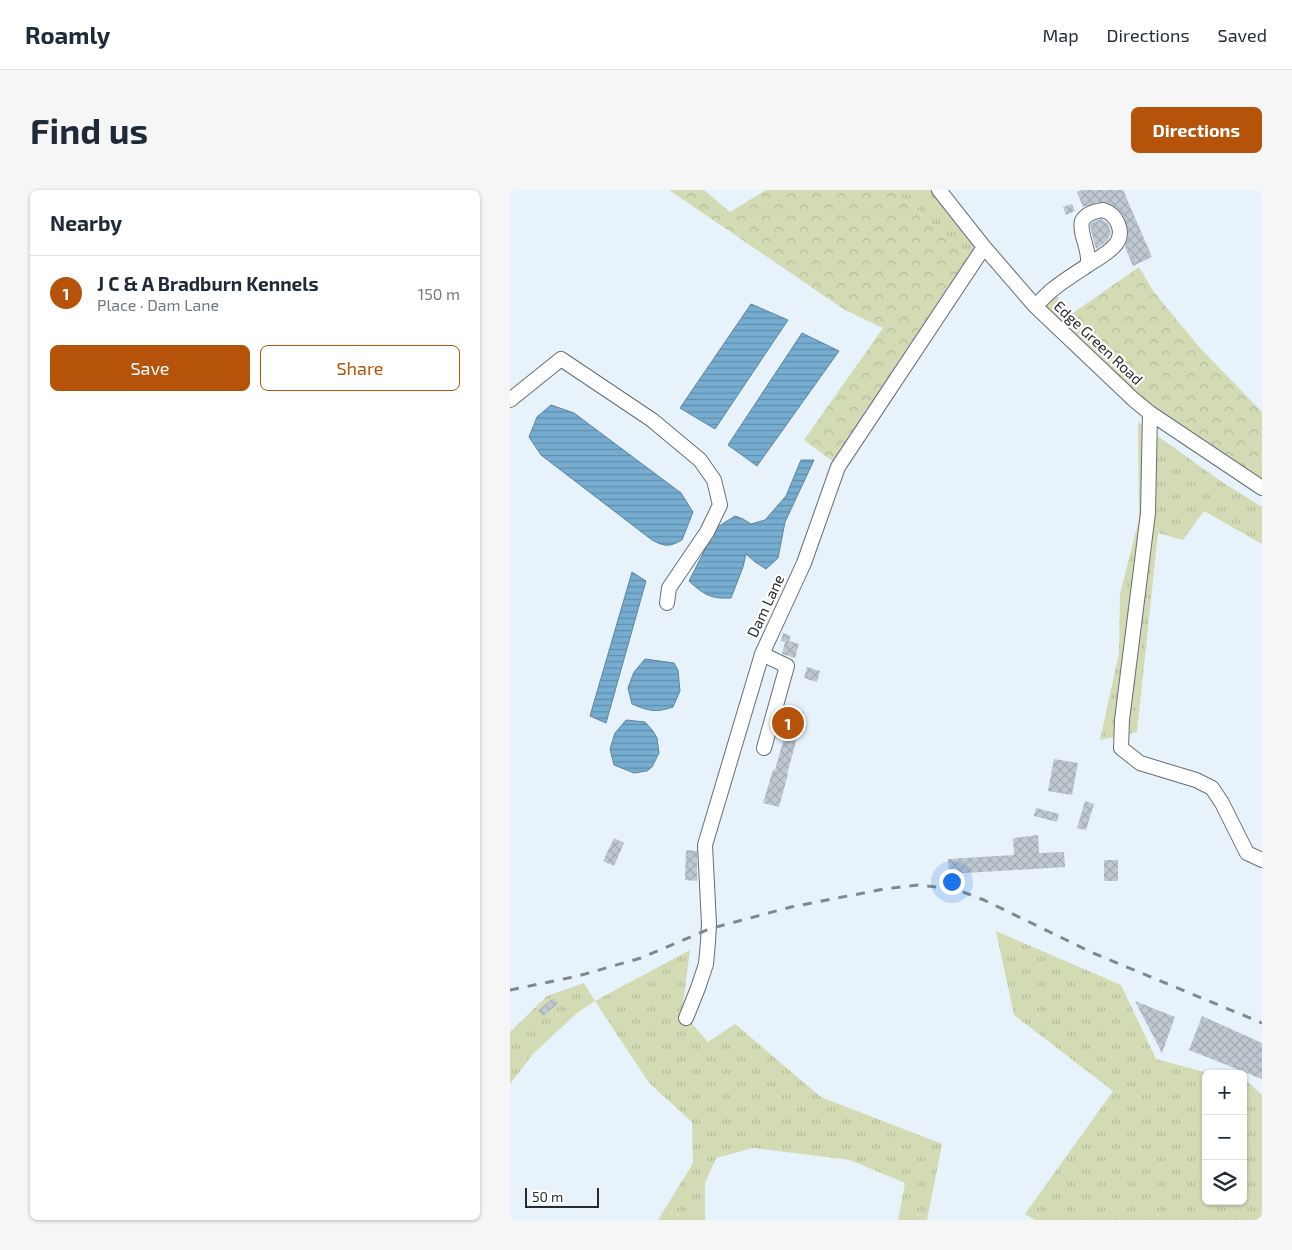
<!DOCTYPE html>
<meta charset="utf-8">
<style>
:root{--surface:#fff;--page:#f6f6f7;--text:#1f2937;--muted:#747a83;--line:#e0e1e3;--accent:#b45309}
body{margin:0;font-family:"Exo 2",sans-serif;background:var(--page);color:var(--text)}
.controls{position:absolute;right:15px;bottom:15px;display:grid;overflow:hidden;border-radius:8px;box-shadow:0 1px 4px #0004}
.controls button{width:45px;height:45px;display:grid;place-items:center;padding:0;border:0;border-bottom:1px solid var(--line);background:var(--surface);color:var(--text);font:25px sans-serif}
.scale{position:absolute;left:15px;bottom:12px;width:74px;box-sizing:border-box;padding-left:5px;border:2px solid #262a2d;border-top:0;font-size:14px;line-height:18px;white-space:nowrap;color:#262a2d;-webkit-text-stroke:4px #fff;paint-order:stroke}
.you{position:absolute;left:441px;top:691px;width:18px;height:18px;margin:-12px;border:4px solid #fff;border-radius:50%;background:#1a73e8;box-shadow:0 0 0 8px #1a73e833}
.badge{display:grid;place-items:center;width:32px;height:32px;border-radius:50%;background:var(--accent);color:#fff;font-size:16px;font-weight:700}
.pin{position:absolute;translate:-50% -50%;border:2px solid #fff;box-shadow:0 1px 5px #0006}
.list{margin:0;padding:0;list-style:none}
h2{display:flex;justify-content:space-between;align-items:center;height:65px;margin:0;padding:0 20px;font-size:21px}
h2 small{font-size:16px;font-weight:400;color:var(--muted)}
.list li{display:grid;grid-template-columns:32px 1fr auto;gap:15px;align-items:center;box-sizing:border-box;height:75px;padding:0 20px;border-top:1px solid var(--line)}
.list b{display:block;font-size:19px;white-space:nowrap}
.list p{margin:0;font-size:16px;white-space:nowrap;color:var(--muted)}
.list em{font-size:16px;font-style:normal;color:var(--muted)}
.actions{display:flex;gap:10px;padding:15px 20px}
.actions a{flex:1;padding:11px 0;border:1px solid var(--accent);border-radius:8px;text-align:center;font-size:18px;color:var(--accent)}
.actions .main{background:var(--accent);color:#fff}
.icon{flex:none;width:28px;height:28px;fill:none;stroke:currentColor;stroke-width:2;stroke-linecap:round;stroke-linejoin:round}
.map{position:relative;flex:none;width:752px;height:1030px;overflow:hidden;border-radius:8px}
header{display:flex;align-items:center;gap:30px;box-sizing:border-box;height:70px;padding:0 25px;background:var(--surface);border-bottom:1px solid var(--line)}
header strong{font-size:24px}
nav{display:flex;gap:28px;margin-inline-start:auto;font-size:18px}
.intro{display:flex;align-items:center;justify-content:space-between;box-sizing:border-box;height:120px;padding:0 30px}
h1{margin:0;font-size:35px}
.button{padding:12px 22px;border-radius:8px;background:var(--accent);color:#fff;font-size:18px;font-weight:700}
main{display:flex;gap:30px;padding:0 30px}
aside{flex:1;background:var(--surface);border-radius:8px;box-shadow:0 1px 4px #0004}
.map>svg:first-child{display:block}
</style>
<header>
<strong>Roamly</strong>
<nav><a>Map</a><a>Directions</a><a>Saved</a></nav>
</header>
<div class="intro"><h1>Find us</h1><a class="button">Directions</a></div>
<main>
<aside>
<h2>Nearby<small></small></h2>
<ul class="list">
<li><span class="badge">1</span><div><b>J C &amp; A Bradburn Kennels</b><p>Place · Dam Lane</p></div><em>150 m</em></li>
</ul>
<div class="actions"><a class="main">Save</a><a>Share</a></div>
</aside>
<div class="map">
<svg width="752" height="1030" viewBox="0 0 752 1030">
<defs>
<pattern id="grass-tufts" width="24" height="20" patternUnits="userSpaceOnUse" patternTransform="scale(1.25)"><rect width="24" height="20" fill="#d3dbb5"/><path d="M3 7l-1-3M5 7V3M7 7l1-3M15 17l-1-3M17 17v-4M19 17l1-3" fill="none" stroke="#b5bc9c"/></pattern>
<pattern id="forest-crowns" width="20" height="18" patternUnits="userSpaceOnUse" patternTransform="scale(1.25)"><rect width="20" height="18" fill="#d3dbb5"/><path d="M2 6a3 3 0 1 1 6 0M12 15a3 3 0 1 1 6 0" fill="none" stroke="#b5bc9c"/></pattern>
<pattern id="water-rules" width="6" height="5" patternUnits="userSpaceOnUse" patternTransform="scale(1.25)"><rect width="6" height="5" fill="#76add1"/><path d="M0 2.5h6" fill="none" stroke="#618daa"/></pattern>
<pattern id="building-cross-hatch" width="8" height="8" patternUnits="userSpaceOnUse" patternTransform="scale(1.25)"><rect width="8" height="8" fill="#bfc8d0"/><path d="M0 0l8 8M0 8l8-8" fill="none" stroke="#a4acb3"/></pattern>
</defs>
<rect width="100%" height="100%" fill="#e8f2fa"/>
<path fill="url(#grass-tufts)" d="M 384,0 L 421,0 L 466,60 L 464,71 Z
M 628,232 L 709,290 L 752,317 L 752,354 L 694,321 L 673,350 L 648,343 L 627,542 L 590,550 L 609,463 L 610,404 L 629,329 Z
M 486,741 L 611,795 L 646,869 L 702,884 L 696,884 L 696,1011 L 733,1011 L 733,892 L 739,893 L 752,905 L 752,1030 L 525,1030 L 515,1024 L 603,901 L 504,825 Z
M 180,760 L 172,822 L 198,852 L 225,834 L 311,907 L 432,954 L 417,1030 L 388,1030 L 395,993 L 340,970 L 243,958 L 206,968 L 195,993 L 195,1030 L 148,1030 L 183,973 L 182,932 L 139,893 L 85,811 L 67,823 L 23,864 L 0,894 L 0,842 L 37,806 L 74,793 L 85,811 Z"/>
<path fill="url(#forest-crowns)" d="M 159,0 L 194,0 L 220,22 L 256,0 L 384,0 L 464,71 L 325,273 L 294,250 L 373,138 L 335,120 Z
M 629,77 L 644,102 L 690,158 L 752,222 L 752,293 L 637,213 L 536,122 L 535,113 L 545,104 L 560,125 Z"/>
<path fill="url(#water-rules)" stroke="#5e86a0" d="M 241,114 L 278,130 L 205,239 L 170,218 Z
M 292,143 L 329,161 L 247,276 L 218,255 Z
M 41,215 L 64,223 L 171,303 L 183,322 L 172,350 C 159,357 155,357 142,350 L 31,265 L 19,247 L 27,227 Z
M 291,270 L 304,270 L 275,332 L 268,368 L 256,379 L 245,372 L 236,364 L 233,377 L 221,408 C 201,409 194,405 179,391 L 206,338 L 225,326 L 233,329 L 241,334 L 255,330 L 276,306 Z
M 122,382 L 136,391 L 96,533 L 80,526 Z
M 135,469 L 164,473 L 168,480 L 170,501 L 163,517 C 145,523 139,521 122,514 L 118,498 L 124,482 Z
M 116,530 L 135,532 L 143,541 L 147,548 L 149,563 L 142,577 L 137,581 L 124,583 L 104,575 L 100,559 L 105,543 Z"/>
<path fill="url(#building-cross-hatch)" d="M 572,0 L 613,0 L 642,67 L 623,76 L 615,57 L 618,46 L 618,39 L 613,25 L 607,18 L 596,12 L 588,12 L 573,17 L 567,2 Z
M 562,14 L 565,21 L 556,25 L 553,17 Z
M 592,29 L 598,34 L 601,43 L 597,51 L 586,59 L 582,44 L 580,34 L 585,31 Z
M 273,443 L 281,446 L 279,451 L 289,454 L 285,468 L 272,464 L 275,452 L 271,451 Z
M 297,477 L 310,481 L 307,492 L 294,488 Z
M 275,517 L 294,522 L 277,584 L 278,584 L 269,617 L 253,613 L 263,580 L 265,580 L 274,548 L 266,546 Z
M 544,569 L 568,573 L 562,605 L 538,601 Z
M 575,611 L 584,614 L 576,640 L 567,638 Z
M 526,618 L 549,624 L 547,632 L 524,626 Z
M 528,645 L 529,663 L 554,662 L 555,677 L 439,684 L 438,669 L 504,665 L 503,648 Z
M 104,648 L 114,653 L 104,676 L 93,671 Z
M 176,660 L 187,661 L 187,691 L 175,690 Z
M 594,670 L 608,670 L 608,691 L 594,691 Z
M 43,808 L 48,813 L 33,826 L 28,821 Z
M 625,811 L 665,827 L 652,863 Z
M 692,826 L 752,853 L 752,889 L 679,860 Z"/>
<g fill="none" stroke-linecap="round" stroke-linejoin="round">
<defs>
<path id="minor" d="M 429,0 L 474,57 L 525,116 L 624,210 L 640,223 L 752,298
M 525,116 C 531,111 536,105 542,100 C 553,91 566,83 578,75 C 587,69 599,63 606,54 C 615,42 607,24 593,20 C 585,21 576,24 572,31 C 569,45 580,58 578,75
M 0,210 L 51,169 L 142,230 L 190,270 L 204,290 L 210,315 L 197,342 L 159,398 L 157,413
M 640,223 L 638,323 L 612,530 L 611,558 L 630,573 L 686,590 L 702,598 L 712,613 L 737,663 L 752,670
M 252,464 L 277,476 L 254,558
M 176,828 L 188,798 L 196,774 L 198,752 L 199,734 L 195,655 L 252,464 L 294,373 L 328,277 L 474,57"/>
</defs>
<use href="#minor" stroke="#666e75" stroke-width="16"/>
<use href="#minor" stroke="#fff" stroke-width="14"/>
<path stroke="#81888d" stroke-width="3" stroke-dasharray="9 9" stroke-linecap="butt" d="M 0,800 L 68,786 L 131,768 L 199,739 L 281,717 L 374,699 L 408,695 L 435,698 L 453,702 L 474,710 L 583,763 L 752,833"/>
</g>
<g text-anchor="middle" stroke-width="4.5" stroke-linejoin="round" paint-order="stroke">
<g font-size="15" fill="#262a2d" stroke="#fff">
<text transform="translate(588 153) rotate(43)" y="5">Edge Green Road</text>
<text transform="translate(256 416) rotate(-65)" y="5">Dam Lane</text>
</g>
</g>
</svg>
<div class="controls">
<button>+</button>
<button>−</button>
<button><svg class="icon" aria-label="layers" viewBox="0 0 24 24"><path d="M12 4l9 5-9 5-9-5zM3 14l9 5 9-5"/></svg></button>
</div>
<div class="scale">50 m</div>
<div class="you"></div>
<div class="pin badge" style="left:278px;top:533px">1</div>
</div>
</main>
